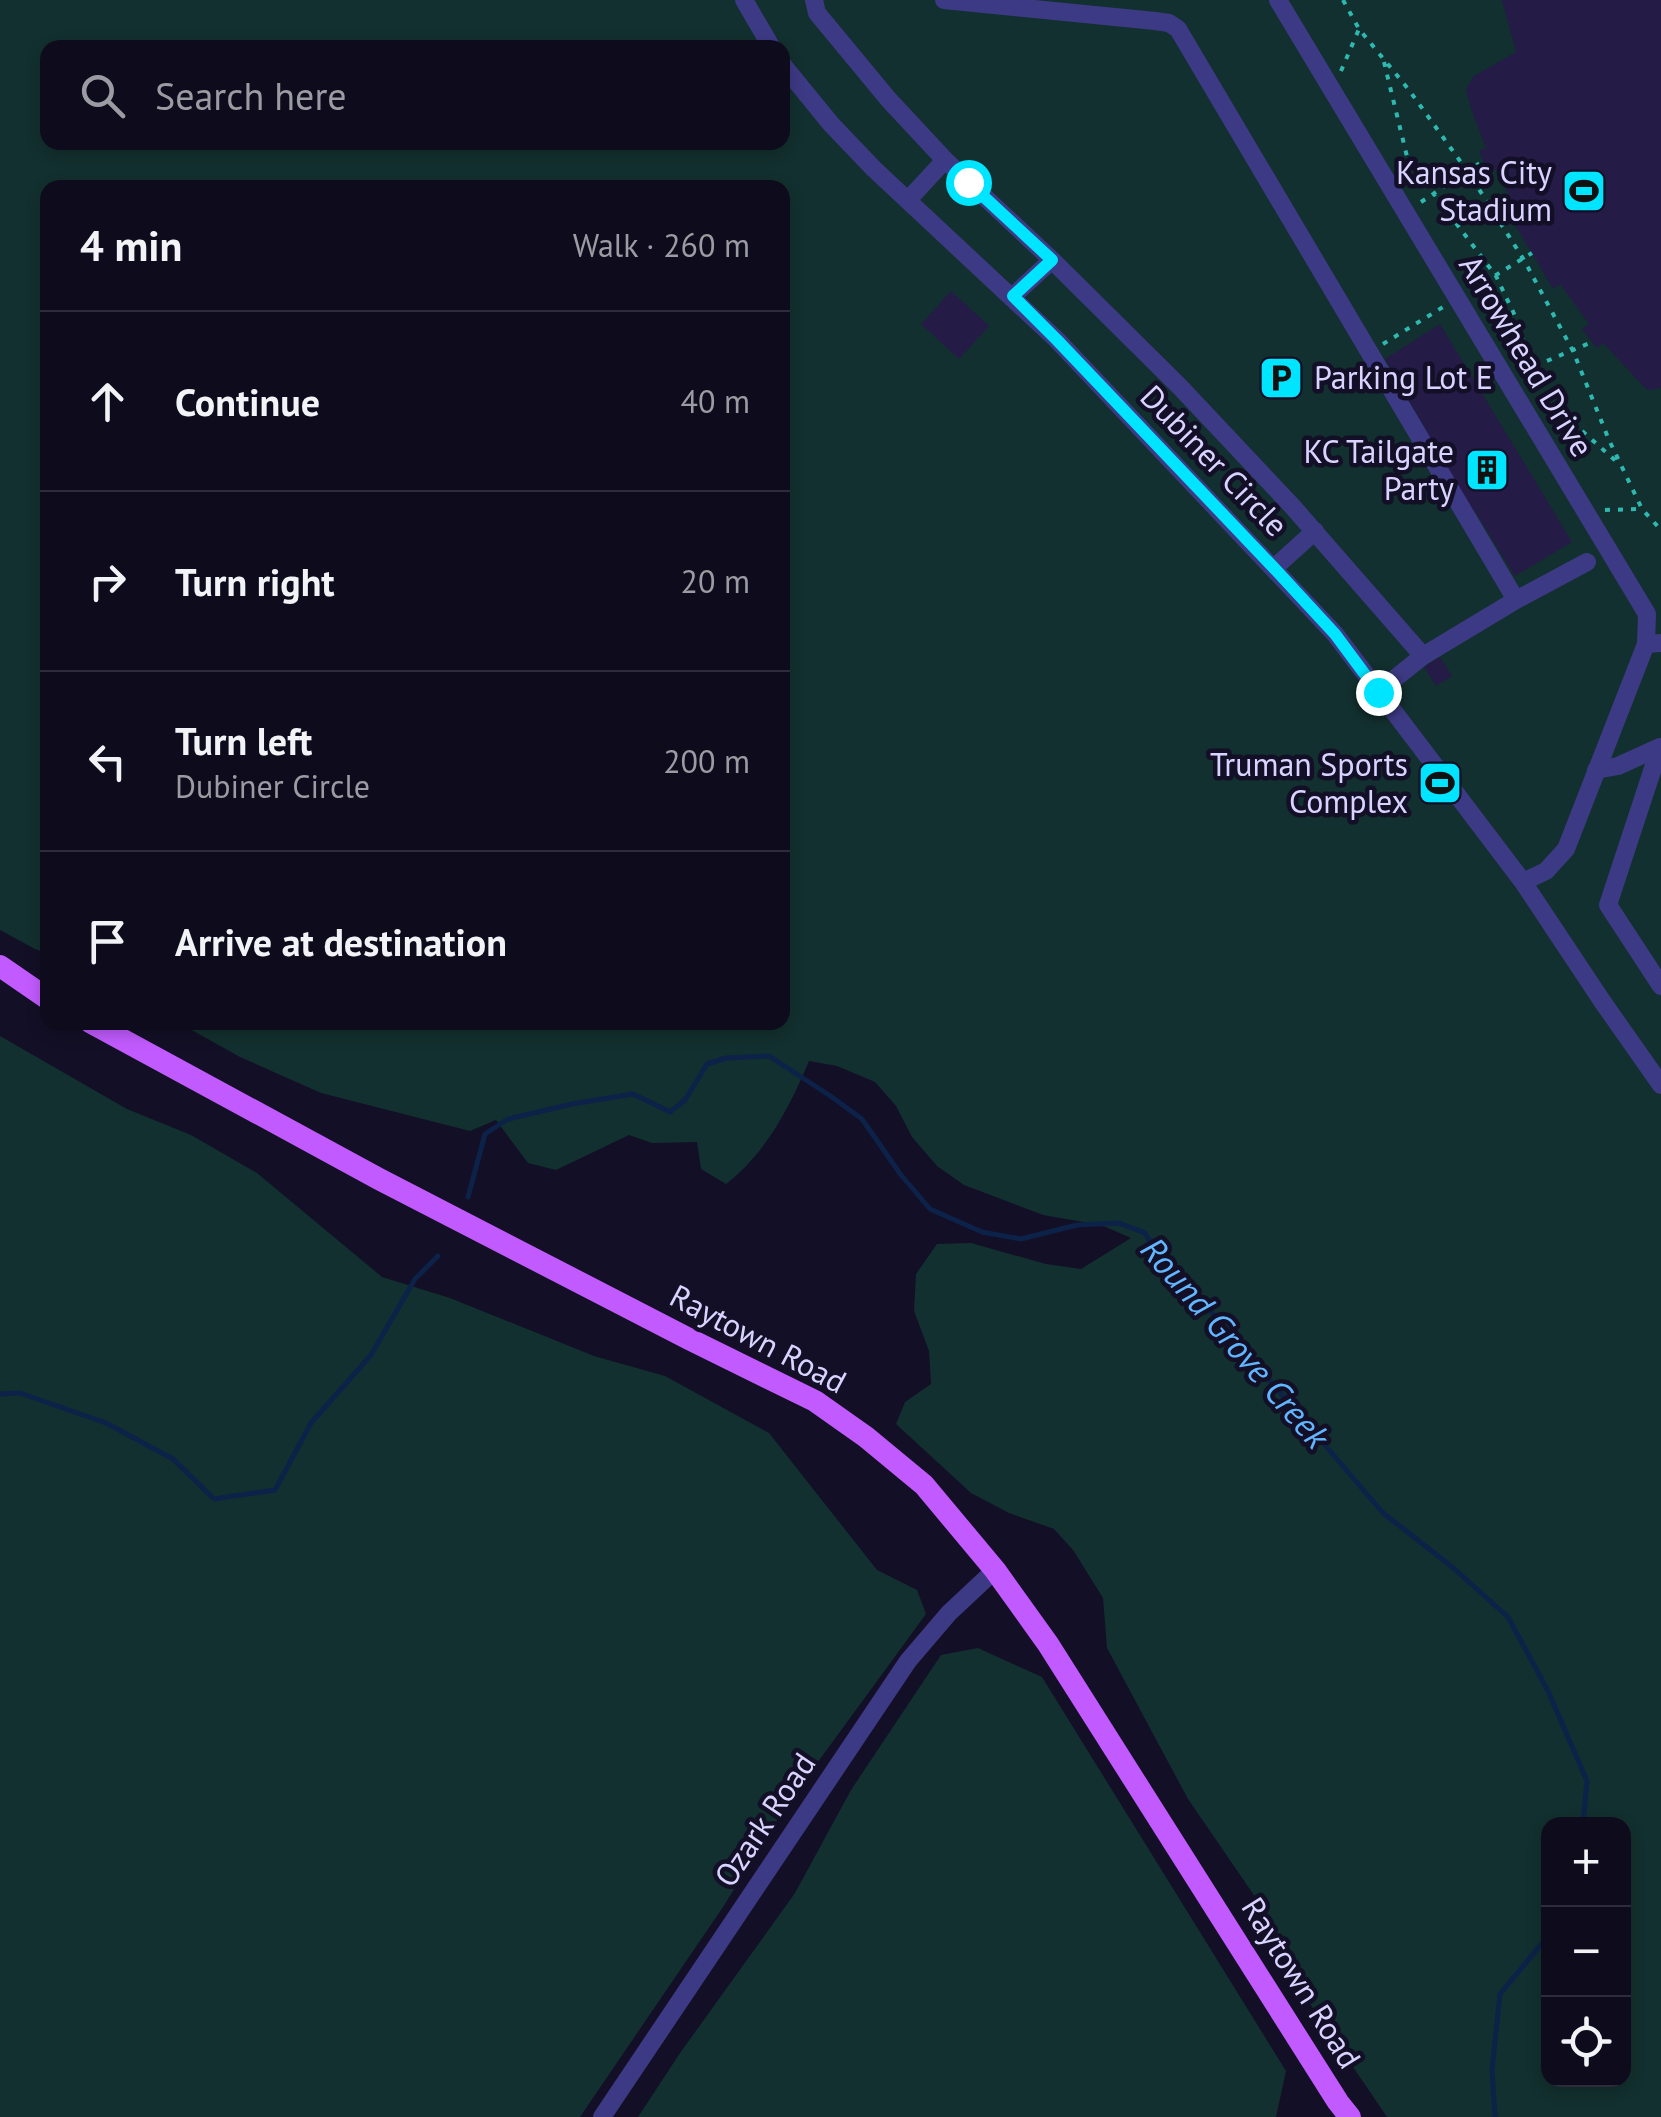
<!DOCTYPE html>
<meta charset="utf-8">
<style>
:root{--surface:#0e0b1c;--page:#171425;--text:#f1f3f6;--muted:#9b9ba3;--line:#2e2b3b}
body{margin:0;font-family:"PT Sans",sans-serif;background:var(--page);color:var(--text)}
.controls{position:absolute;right:30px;bottom:30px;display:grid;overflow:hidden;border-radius:20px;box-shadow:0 5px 15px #0003}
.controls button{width:90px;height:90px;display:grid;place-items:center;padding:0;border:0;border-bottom:2px solid var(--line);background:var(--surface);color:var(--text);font:50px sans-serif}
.stop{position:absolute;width:30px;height:30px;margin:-22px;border:8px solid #00e5ff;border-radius:50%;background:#fff}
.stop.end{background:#00e5ff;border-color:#fff;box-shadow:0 2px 10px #0008}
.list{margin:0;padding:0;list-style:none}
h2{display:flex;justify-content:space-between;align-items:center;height:130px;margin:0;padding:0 40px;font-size:42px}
h2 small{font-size:32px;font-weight:400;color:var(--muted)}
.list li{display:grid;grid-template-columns:65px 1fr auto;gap:30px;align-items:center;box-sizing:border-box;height:180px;padding:0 40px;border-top:2px solid var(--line)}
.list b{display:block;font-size:38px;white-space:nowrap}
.list p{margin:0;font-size:32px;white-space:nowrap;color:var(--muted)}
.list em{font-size:32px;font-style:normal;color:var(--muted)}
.icon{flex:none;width:55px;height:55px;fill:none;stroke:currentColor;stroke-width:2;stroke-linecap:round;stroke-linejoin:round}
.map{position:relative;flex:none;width:1661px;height:2117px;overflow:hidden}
.search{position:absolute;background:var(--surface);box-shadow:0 5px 15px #0003;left:40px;top:40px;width:750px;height:110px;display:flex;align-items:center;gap:25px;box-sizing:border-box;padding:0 35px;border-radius:20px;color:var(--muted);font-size:38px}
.panel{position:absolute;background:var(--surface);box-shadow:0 5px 15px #0003;left:40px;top:180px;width:750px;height:850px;border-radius:20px}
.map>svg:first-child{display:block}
</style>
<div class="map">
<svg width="1661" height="2117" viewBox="0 0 1661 2117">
<rect width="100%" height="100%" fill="#130f26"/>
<path fill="#12302f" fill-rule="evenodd" d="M 0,0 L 1661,0 L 1661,2117 L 1387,2117 L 1270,1945 L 1275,1926 L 1188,1799 L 1107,1648 L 1103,1598 L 1073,1550 L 1054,1529 L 1009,1513 L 971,1493 L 896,1424 L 905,1402 L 931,1384 L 929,1351 L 914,1311 L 916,1274 L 937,1244 L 971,1243 L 1046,1264 L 1081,1269 L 1131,1238 L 1101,1225 L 1043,1215 L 964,1185 L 937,1166 L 912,1137 L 896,1106 L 875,1082 L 837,1066 L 809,1061 C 790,1107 766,1153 726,1184 L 701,1169 L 697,1142 L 652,1143 L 629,1135 L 556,1170 L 528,1163 L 496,1120 L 470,1131 L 321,1093 L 240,1057 L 179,1023 L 782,1022 L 782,188 L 48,188 L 47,953 L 35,949 L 0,930 ZM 48,48 L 782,48 L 782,142 L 48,142 ZM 1548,1824 L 1624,1824 L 1624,2080 L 1548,2080 Z
M 0,1036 L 127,1109 L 191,1135 L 257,1173 L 382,1277 L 450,1298 L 594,1356 L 665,1376 L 769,1433 L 877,1570 L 917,1590 L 926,1614 L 788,1803 L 723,1907 L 580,2117 L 0,2117 Z
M 978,1648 L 1042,1677 L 1286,2071 L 1276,2117 L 638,2117 L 680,2053 L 795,1893 L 851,1790 L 941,1655 Z"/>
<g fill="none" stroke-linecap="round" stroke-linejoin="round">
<path stroke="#0c2248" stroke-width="5" d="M 468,1197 L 485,1134 L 508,1119 L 572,1104 L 633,1094 L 670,1112 L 685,1100 L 707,1064 L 726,1058 L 769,1056 L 829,1095 L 862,1119 L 901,1175 L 930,1209 L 982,1232 L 1021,1239 L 1077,1225 L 1119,1223 L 1145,1233 L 1163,1262 L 1203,1302 L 1383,1513 L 1451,1566 L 1508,1617 L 1548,1691 L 1587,1781 L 1583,1824
M 0,1394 L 20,1393 L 106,1423 L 173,1459 L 214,1499 L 275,1490 L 311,1423 L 371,1355 L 415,1279 L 438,1256
M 1495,2117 L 1492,2070 L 1500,1994 L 1548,1936"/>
</g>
<path fill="#241b47" d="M 1502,0 L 1661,0 L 1661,388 L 1651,390 L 1645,388 L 1603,343 L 1597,348 L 1582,329 L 1589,324 L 1560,284 L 1553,289 L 1511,218 L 1518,214 L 1496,170 L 1489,173 L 1479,151 L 1486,148 L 1472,112 L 1466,89 L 1474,76 L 1516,52 Z
M 951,291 L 989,326 L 959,359 L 921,324 Z
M 1440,324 L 1572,542 L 1515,576 L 1474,510 L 1472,511 L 1385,359 Z
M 1440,657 L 1452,676 L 1436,686 L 1424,667 Z"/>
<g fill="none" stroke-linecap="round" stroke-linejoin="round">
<path stroke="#2fb8b0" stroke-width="4" stroke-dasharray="5 8" stroke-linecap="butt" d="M 1343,0 L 1359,29 L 1409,90 L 1468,172 L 1524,260 L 1573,351 L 1609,440 L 1642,509 L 1661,530
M 1384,62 L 1411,173 L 1434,194 L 1496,276 L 1516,318 L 1531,367 L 1554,406 L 1617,462
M 1341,71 L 1359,29
M 1421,202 L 1483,161
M 1473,289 L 1532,253
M 1383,344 L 1443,307
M 1523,371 L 1592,342
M 1605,510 L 1640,509"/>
<path stroke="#3d3a85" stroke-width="18" d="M 744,0 L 772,48
M 814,0 L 817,13 L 889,100 L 945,160 L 1052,260 L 1181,388 L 1293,507 L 1423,656 L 1516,600 L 1178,29 L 1169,23 L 1155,21 L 944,0
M 1278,0 L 1647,614 L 1646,644
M 782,64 L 831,124 L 874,169 L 1057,340 L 1335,634 L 1523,882 L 1602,1001 L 1661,1085
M 908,200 L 945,160
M 1013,296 L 1052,260
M 1274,568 L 1315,531
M 1516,600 L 1587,562
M 1378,692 L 1423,656
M 1660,747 L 1608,905 L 1661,986
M 1596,770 L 1618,766 L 1660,747
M 1523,882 L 1546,871 L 1566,849 L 1646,644 L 1661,643
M 602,2117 L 908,1661 L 949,1613 L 995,1570"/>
<path stroke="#c25bff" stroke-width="22" d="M 0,966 L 48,999
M 90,1022 L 379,1179 L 689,1339 L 815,1401 L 866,1437 L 924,1485 L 995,1570 L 1048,1644 L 1338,2102 L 1350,2117"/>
</g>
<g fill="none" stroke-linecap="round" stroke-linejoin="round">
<path stroke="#00e5ff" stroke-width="12" d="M 968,182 L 1052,260 L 1013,296 L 1057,340 L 1274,568 L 1335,634 L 1378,692"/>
</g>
<defs>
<symbol id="stadium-square" viewBox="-11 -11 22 22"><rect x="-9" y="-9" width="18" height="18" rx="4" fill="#00e5ff" stroke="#130f26"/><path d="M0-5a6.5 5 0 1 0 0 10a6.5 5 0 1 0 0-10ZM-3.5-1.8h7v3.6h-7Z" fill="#111"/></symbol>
<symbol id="parking-square" viewBox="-11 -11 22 22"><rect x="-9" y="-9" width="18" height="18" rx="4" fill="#00e5ff" stroke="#130f26"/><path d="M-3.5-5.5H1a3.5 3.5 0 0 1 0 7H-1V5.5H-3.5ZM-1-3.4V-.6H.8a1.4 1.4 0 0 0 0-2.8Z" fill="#111"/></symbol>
<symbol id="building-square" viewBox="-11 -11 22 22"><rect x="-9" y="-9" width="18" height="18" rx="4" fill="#00e5ff" stroke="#130f26"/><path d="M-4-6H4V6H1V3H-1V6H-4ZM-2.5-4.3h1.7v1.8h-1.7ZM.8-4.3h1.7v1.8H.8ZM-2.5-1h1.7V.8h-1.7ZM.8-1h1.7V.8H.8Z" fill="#111"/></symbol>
</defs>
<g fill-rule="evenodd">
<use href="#stadium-square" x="1559" y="166" width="50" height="50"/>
<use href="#parking-square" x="1256" y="353" width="50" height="50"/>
<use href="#building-square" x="1462" y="445" width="50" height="50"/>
<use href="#stadium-square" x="1415" y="758" width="50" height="50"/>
</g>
<g text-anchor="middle" stroke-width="9" stroke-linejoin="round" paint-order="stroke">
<g font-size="32" fill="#d9d4ff" stroke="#130f26" text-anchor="end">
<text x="1552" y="184">Kansas City<tspan x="1552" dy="37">Stadium</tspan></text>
<text x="1314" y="389" text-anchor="start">Parking Lot E</text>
<text x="1454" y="463">KC Tailgate<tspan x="1454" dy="37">Party</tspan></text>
<text x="1408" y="776">Truman Sports<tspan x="1408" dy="37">Complex</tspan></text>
</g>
<g font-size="32" fill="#d9d4ff" stroke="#130f26">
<text transform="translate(1526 356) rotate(59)" y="11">Arrowhead Drive</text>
<text transform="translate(1214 461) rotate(46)" y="11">Dubiner Circle</text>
<text transform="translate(758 1339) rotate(28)" y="11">Raytown Road</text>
<text transform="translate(765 1820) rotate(-56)" y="11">Ozark Road</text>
<text transform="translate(1301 1983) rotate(58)" y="11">Raytown Road</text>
</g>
<g font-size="35" font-style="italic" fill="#62b6ff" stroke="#130f26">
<text transform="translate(1235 1343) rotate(49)" y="12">Round Grove Creek</text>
</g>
</g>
</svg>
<div class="controls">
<button>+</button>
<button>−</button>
<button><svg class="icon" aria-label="locate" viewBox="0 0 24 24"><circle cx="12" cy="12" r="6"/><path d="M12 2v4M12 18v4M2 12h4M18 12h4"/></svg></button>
</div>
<div class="stop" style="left:968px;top:182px"></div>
<div class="stop end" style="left:1378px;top:692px"></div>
<div class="search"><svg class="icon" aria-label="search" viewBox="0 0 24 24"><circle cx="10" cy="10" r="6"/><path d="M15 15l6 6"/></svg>Search here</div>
<section class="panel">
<h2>4 min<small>Walk · 260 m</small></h2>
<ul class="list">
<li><svg class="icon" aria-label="ahead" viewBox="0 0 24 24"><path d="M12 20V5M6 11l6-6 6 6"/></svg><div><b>Continue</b></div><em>40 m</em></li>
<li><svg class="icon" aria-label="right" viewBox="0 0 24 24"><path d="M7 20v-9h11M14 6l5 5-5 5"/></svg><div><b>Turn right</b></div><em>20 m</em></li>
<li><svg class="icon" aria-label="left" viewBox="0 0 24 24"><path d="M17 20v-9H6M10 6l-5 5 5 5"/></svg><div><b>Turn left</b><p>Dubiner Circle</p></div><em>200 m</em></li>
<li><svg class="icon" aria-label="arrive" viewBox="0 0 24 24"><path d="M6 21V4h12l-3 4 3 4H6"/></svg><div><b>Arrive at destination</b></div></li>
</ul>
</section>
</div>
